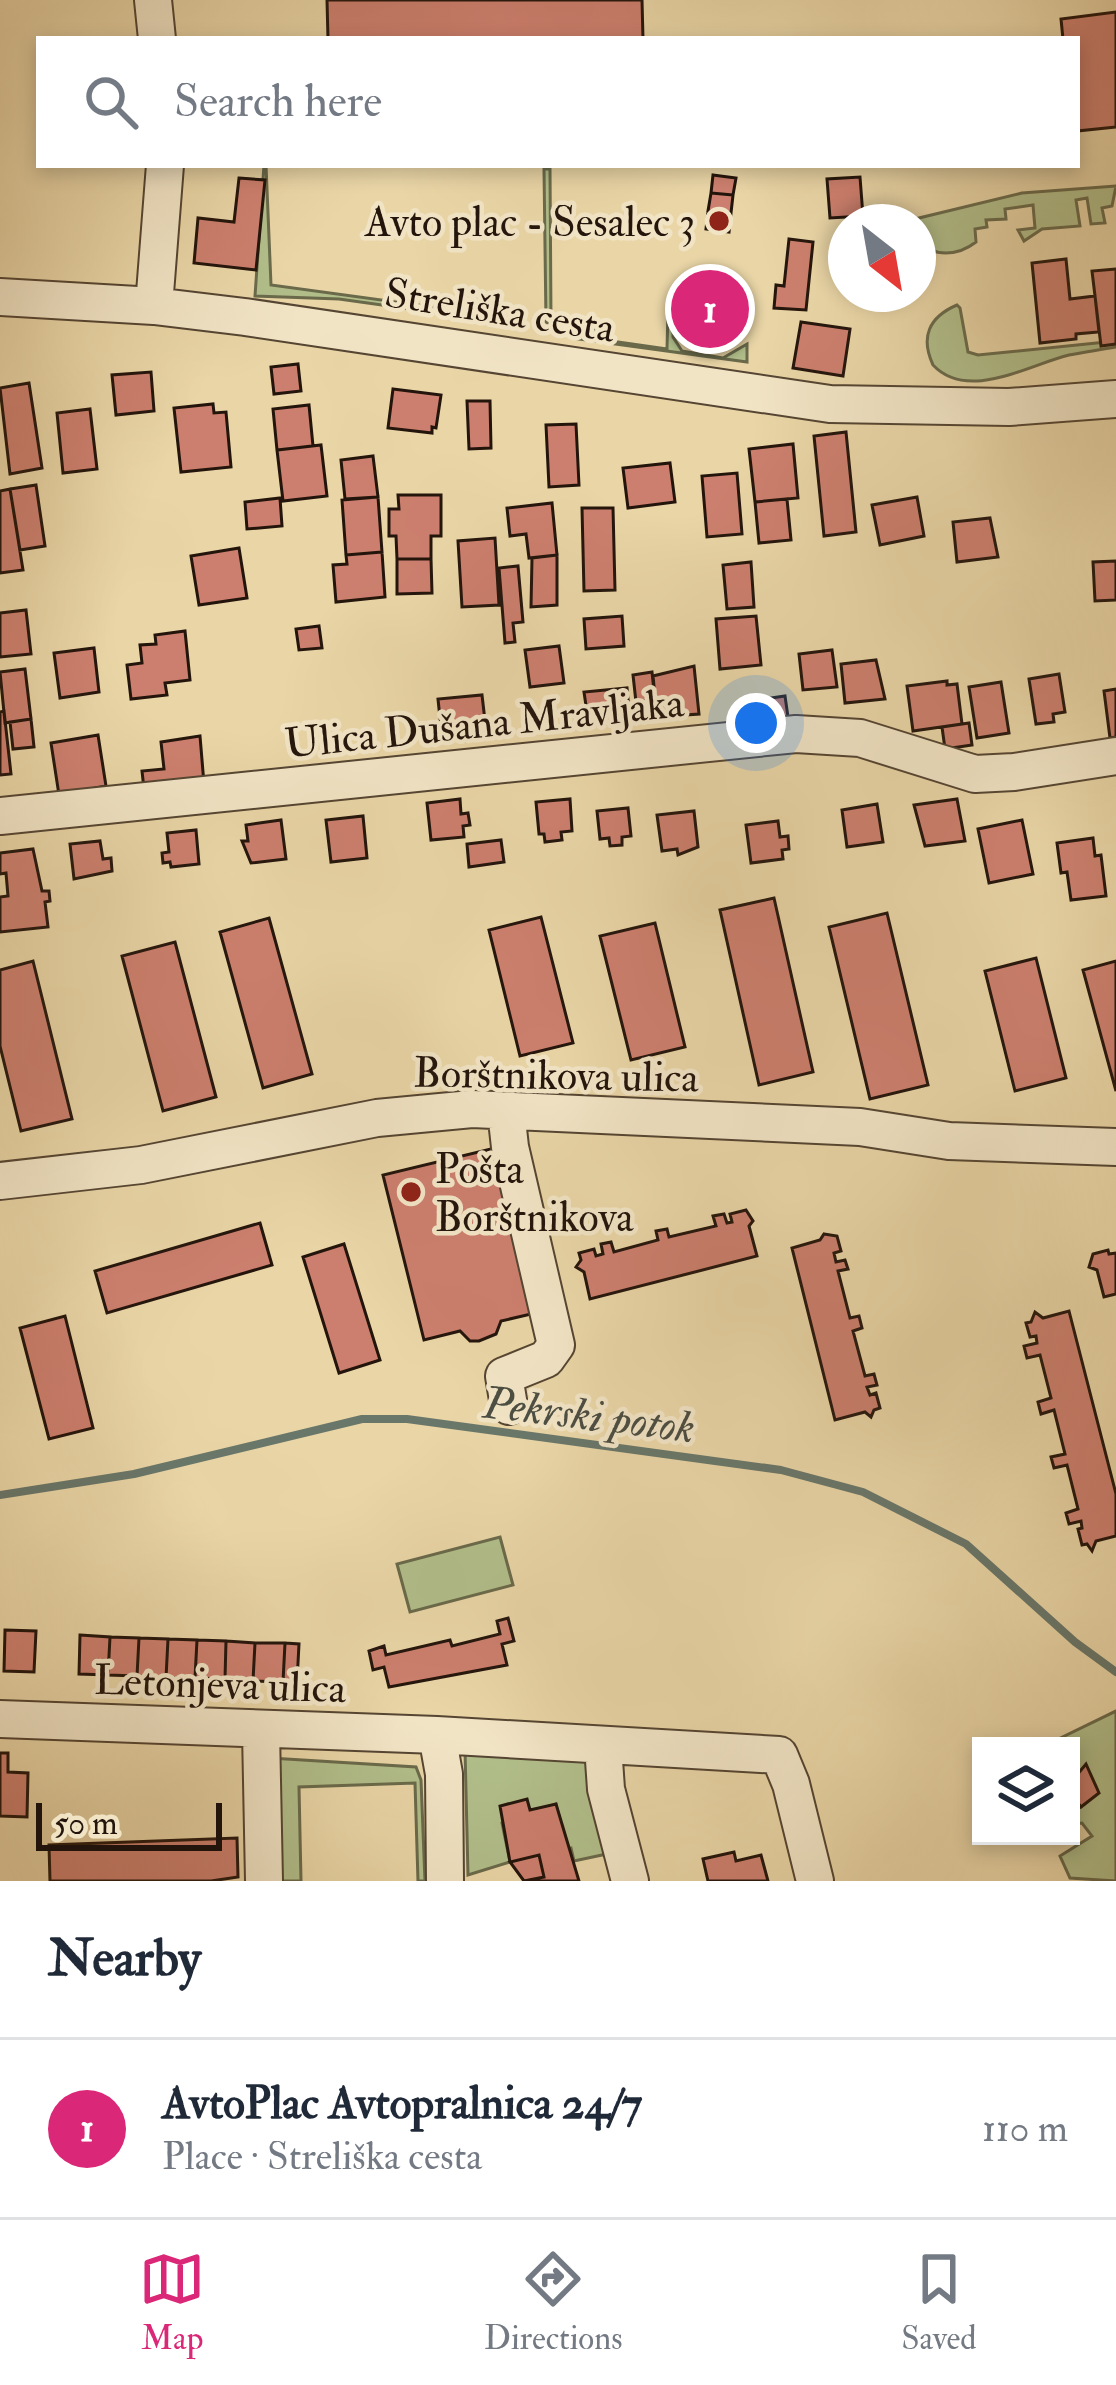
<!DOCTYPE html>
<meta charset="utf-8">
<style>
:root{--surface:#fff;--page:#f2f2f3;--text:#1f2937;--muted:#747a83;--line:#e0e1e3;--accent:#db2777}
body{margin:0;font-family:"IM FELL Double Pica",serif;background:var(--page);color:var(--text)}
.controls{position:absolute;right:36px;bottom:36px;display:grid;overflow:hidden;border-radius:0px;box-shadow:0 6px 18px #0003}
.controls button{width:108px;height:108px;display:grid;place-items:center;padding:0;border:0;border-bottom:3px solid var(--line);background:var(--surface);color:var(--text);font:60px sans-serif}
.compass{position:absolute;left:828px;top:204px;width:108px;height:108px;border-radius:50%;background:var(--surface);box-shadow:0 6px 18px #0003;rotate:149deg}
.scale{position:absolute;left:36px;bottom:30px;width:186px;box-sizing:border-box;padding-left:12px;border:6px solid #24150c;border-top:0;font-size:33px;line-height:42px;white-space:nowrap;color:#24150c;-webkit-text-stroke:9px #f1e4c5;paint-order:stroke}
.you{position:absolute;left:756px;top:723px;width:42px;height:42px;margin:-30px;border:9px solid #fff;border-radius:50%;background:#1a73e8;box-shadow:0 0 0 18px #1a73e833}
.badge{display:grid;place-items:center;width:78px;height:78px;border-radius:50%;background:var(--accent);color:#fff;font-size:39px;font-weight:700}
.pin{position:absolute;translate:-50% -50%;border:6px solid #fff;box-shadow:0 3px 12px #0006}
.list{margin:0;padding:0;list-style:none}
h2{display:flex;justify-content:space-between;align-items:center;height:156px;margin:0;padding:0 48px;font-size:51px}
h2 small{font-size:39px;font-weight:400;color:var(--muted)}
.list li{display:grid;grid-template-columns:78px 1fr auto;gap:36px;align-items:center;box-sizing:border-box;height:180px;padding:0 48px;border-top:3px solid var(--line)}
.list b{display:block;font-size:45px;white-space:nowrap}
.list p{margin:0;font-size:39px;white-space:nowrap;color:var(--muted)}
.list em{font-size:39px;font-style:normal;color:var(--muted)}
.icon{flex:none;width:66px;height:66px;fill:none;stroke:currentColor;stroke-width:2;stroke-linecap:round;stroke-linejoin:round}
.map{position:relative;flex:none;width:1116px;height:1881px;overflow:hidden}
.search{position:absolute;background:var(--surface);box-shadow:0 6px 18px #0003;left:36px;right:36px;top:36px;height:132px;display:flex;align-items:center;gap:30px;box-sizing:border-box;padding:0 42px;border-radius:0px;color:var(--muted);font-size:45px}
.sheet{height:336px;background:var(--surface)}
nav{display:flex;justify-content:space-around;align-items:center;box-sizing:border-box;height:168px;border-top:3px solid var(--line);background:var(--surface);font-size:33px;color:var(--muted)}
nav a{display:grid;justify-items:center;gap:6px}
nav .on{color:var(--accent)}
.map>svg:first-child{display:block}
</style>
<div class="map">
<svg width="1116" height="1881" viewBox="0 0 1116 1881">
<rect width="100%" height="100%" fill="#e9d5a6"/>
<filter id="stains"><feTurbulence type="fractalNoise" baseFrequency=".00167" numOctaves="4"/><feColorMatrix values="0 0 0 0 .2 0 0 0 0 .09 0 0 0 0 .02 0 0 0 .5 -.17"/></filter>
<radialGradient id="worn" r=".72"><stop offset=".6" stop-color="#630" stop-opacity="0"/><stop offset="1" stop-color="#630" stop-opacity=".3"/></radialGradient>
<path fill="#b1be8a" stroke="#6a6a4b" stroke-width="3" d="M 264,165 L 266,165 L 271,285 L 462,311 L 461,316 L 339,299 L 255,296 Z
M 544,169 L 550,169 L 551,321 L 608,331 L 611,341 L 667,349 L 668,310 L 673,306 L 673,337 L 682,351 L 723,358 L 747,344 L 747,362 L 572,338 L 546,322 Z
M 1116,186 L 1112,206 L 1102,208 L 1105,223 L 1091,224 L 1087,198 L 1076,200 L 1080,226 L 1042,229 L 1024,241 L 1018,230 L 1035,228 L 1033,205 L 1005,209 L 1006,219 L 986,220 L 987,227 L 975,229 L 976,242 C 958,256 933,258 918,240 L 915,219 L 1022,193 Z
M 957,305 L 960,308 L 968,352 L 978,355 L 1116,341 L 1116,347 C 1100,350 1084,352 1069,355 C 1028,365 968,402 933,365 C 920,337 929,317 957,305 Z
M 500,1537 L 513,1585 L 410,1612 L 397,1564 Z
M 1116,1711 L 1116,1881 L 1070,1878 L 1060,1856 L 1092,1836 L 1082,1823 L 1071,1824 L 1071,1746 L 1044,1746 Z
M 593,1749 L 616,1852 L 574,1861 L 571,1848 L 567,1849 L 556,1804 L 502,1823 L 510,1862 L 468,1875 L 465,1750 Z
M 270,1758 L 416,1767 L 421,1780 L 425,1881 L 418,1881 L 415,1783 L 299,1787 L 301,1881 L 273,1881 Z"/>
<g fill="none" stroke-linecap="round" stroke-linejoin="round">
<path stroke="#69776a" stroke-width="8" d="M 0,1495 L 134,1474 L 362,1419 L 407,1419 L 781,1470 L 863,1492 L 966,1544 L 1075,1642 L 1116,1672"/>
</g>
<path fill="#cc7f6e" stroke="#24150c" stroke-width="3" d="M 327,0 L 642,0 L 643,39 L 328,39 Z
M 1116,12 L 1116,127 L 1077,131 L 1077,39 L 1063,39 L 1061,19 Z
M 713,175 L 736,178 L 733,195 L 711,193 Z
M 860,177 L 863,216 L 830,218 L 827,179 Z
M 239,178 L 265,180 L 256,270 L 194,263 L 198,218 L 234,222 Z
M 711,193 L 733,195 L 731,213 L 708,211 Z
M 708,211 L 731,213 L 729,232 L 706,229 Z
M 789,239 L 813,242 L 806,310 L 774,308 L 776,285 L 784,286 Z
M 1066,259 L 1070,299 L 1095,296 L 1099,332 L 1076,334 L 1076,339 L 1040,343 L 1032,263 Z
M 1116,269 L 1116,344 L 1101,346 L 1092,271 Z
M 703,275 L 726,279 L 718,345 L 693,340 Z
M 801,322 L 850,329 L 843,376 L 793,368 Z
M 298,364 L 301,391 L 274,394 L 271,367 Z
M 151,372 L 154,411 L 116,415 L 112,375 Z
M 29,383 L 42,468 L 10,474 L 0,388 Z
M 393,389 L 441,395 L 436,428 L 432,427 L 432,433 L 388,428 Z
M 467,401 L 490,401 L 491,448 L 469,449 Z
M 213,404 L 214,413 L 226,412 L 231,467 L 181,472 L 174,408 Z
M 309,405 L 313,446 L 277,450 L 273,409 Z
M 90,409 L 97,469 L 63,473 L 57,413 Z
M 576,424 L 579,485 L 549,487 L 546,425 Z
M 846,432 L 856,532 L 824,536 L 814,436 Z
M 793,444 L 798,498 L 755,502 L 749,449 Z
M 321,445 L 327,496 L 283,501 L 277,450 Z
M 373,456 L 378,497 L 345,499 L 341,460 Z
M 670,463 L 675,502 L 628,508 L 623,468 Z
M 737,473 L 742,534 L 707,537 L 702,476 Z
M 36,485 L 45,546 L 20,550 L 10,489 Z
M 10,489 L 23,570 L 0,573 L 0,491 Z
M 398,495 L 441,495 L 441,536 L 431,536 L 431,559 L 397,559 L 396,536 L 389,536 L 389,509 L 399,509 Z
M 378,497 L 382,552 L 346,555 L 342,500 Z
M 917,497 L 924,536 L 880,545 L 872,505 Z
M 280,498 L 282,526 L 247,529 L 245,502 Z
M 787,499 L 791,540 L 759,543 L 755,502 Z
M 552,503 L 557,555 L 529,558 L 526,534 L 510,536 L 507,508 Z
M 582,508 L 613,508 L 615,590 L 584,591 Z
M 990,518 L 998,557 L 957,562 L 953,522 Z
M 495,538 L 499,605 L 462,607 L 458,541 Z
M 239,548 L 247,598 L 199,605 L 191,556 Z
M 382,552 L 385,597 L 336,602 L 333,565 L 347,564 L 346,555 Z
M 557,555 L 557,605 L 531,607 L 532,558 Z
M 397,559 L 431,559 L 432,593 L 397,594 Z
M 1116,561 L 1116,600 L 1095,601 L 1093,562 Z
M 751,562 L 754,607 L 727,609 L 723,565 Z
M 518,566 L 523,622 L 513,623 L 515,642 L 505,643 L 499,568 Z
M 26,610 L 31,654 L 0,657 L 0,613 Z
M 622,616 L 624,646 L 586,649 L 584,619 Z
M 756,616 L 761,665 L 720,669 L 716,619 Z
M 319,626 L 322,648 L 299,650 L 296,629 Z
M 185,631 L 190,680 L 165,683 L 167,695 L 131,699 L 127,665 L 142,663 L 140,645 L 156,644 L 155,635 Z
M 559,646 L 564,683 L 530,687 L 525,650 Z
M 94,648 L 99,692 L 60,698 L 54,653 Z
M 832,650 L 837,687 L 803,690 L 799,654 Z
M 876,660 L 885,699 L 845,703 L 841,664 Z
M 694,666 L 699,714 L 657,717 L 653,676 Z
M 25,669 L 31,719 L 5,723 L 0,672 Z
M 652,672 L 655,700 L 636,702 L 633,675 Z
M 1059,674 L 1065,712 L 1053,714 L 1054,722 L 1036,724 L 1029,679 Z
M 947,681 L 947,685 L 957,684 L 962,724 L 913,731 L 907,686 Z
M 1001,682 L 1009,733 L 977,738 L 969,687 Z
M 627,688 L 630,722 L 589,726 L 584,692 Z
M 1116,689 L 1116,737 L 1110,738 L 1104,691 Z
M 482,695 L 487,738 L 464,741 L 462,726 L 441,728 L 438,699 Z
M 785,696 L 788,717 L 767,721 L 764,699 Z
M 4,711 L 11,774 L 0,775 L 0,712 Z
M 31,719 L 34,747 L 13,749 L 10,722 Z
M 969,723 L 972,745 L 945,749 L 942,727 Z
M 98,735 L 106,786 L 59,795 L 51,743 Z
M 200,736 L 204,784 L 144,789 L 142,771 L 164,769 L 161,742 Z
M 460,799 L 461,814 L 468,813 L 470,825 L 463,826 L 464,837 L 431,840 L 427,803 Z
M 570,799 L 572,831 L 561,832 L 562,840 L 545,842 L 544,834 L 539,834 L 536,802 Z
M 957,799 L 965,841 L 925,846 L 914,805 Z
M 877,804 L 883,842 L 847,847 L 842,810 Z
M 628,808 L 631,836 L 622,837 L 622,845 L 610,846 L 609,838 L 600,839 L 597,811 Z
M 694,811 L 698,847 L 678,855 L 677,849 L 662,851 L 657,815 Z
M 363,816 L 367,858 L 331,862 L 326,820 Z
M 281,820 L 286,859 L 251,863 L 242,841 L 248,841 L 246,825 Z
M 1022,820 L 1033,874 L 989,883 L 978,829 Z
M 778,821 L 780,837 L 788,836 L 789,849 L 782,850 L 783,859 L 751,863 L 746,825 Z
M 196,830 L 199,864 L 171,867 L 170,862 L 163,863 L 162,853 L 169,852 L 167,833 Z
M 1093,838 L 1095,856 L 1101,855 L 1106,896 L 1071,900 L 1067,872 L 1061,873 L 1057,843 Z
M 501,840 L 504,862 L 469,867 L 467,844 Z
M 100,841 L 103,859 L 111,858 L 112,871 L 74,879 L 70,844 Z
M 33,849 L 42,891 L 49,891 L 50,901 L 45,902 L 48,927 L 0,932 L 0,897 L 8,896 L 6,873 L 0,874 L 0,853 Z
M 774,898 L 813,1072 L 759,1085 L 720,910 Z
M 887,913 L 928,1085 L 870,1099 L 829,927 Z
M 541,917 L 573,1043 L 520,1056 L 489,930 Z
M 269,918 L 312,1074 L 263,1088 L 220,932 Z
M 655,923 L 685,1047 L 631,1060 L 600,936 Z
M 175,942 L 216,1097 L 163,1111 L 122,956 Z
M 1036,958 L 1066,1078 L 1015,1091 L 985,971 Z
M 33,961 L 72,1119 L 21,1131 L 0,1046 L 0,970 Z
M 1116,961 L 1116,1091 L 1083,970 Z
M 499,1147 L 540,1312 L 501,1321 L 496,1334 L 479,1341 L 470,1341 L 460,1331 L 424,1340 L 383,1175 Z
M 746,1210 L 753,1221 L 749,1226 L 757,1256 L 590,1299 L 584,1272 L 576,1267 L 581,1260 L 579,1253 L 594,1249 L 596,1256 L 603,1254 L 601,1244 L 611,1242 L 614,1252 L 658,1240 L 656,1231 L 667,1229 L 669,1237 L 716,1226 L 713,1216 L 724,1214 L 727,1223 L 732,1222 L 730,1214 Z
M 260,1223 L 272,1265 L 107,1313 L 95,1271 Z
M 824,1234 L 837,1236 L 841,1251 L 834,1253 L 836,1262 L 845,1260 L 848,1269 L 838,1271 L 850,1318 L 859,1316 L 862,1328 L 853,1331 L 865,1376 L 874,1374 L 877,1385 L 867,1387 L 870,1395 L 876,1393 L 880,1408 L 874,1410 L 871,1417 L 865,1412 L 835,1420 L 792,1248 L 820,1240 Z
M 344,1244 L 380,1360 L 339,1373 L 303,1257 Z
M 1108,1250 L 1109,1254 L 1116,1253 L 1116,1294 L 1104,1297 L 1097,1270 L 1089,1267 L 1093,1254 Z
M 1069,1311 L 1116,1494 L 1116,1536 L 1096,1541 L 1092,1551 L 1087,1544 L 1082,1545 L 1078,1529 L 1082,1528 L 1081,1521 L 1069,1524 L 1066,1513 L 1078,1509 L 1067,1465 L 1054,1468 L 1051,1457 L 1065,1454 L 1054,1410 L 1041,1414 L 1038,1402 L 1051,1398 L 1040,1355 L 1027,1358 L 1024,1346 L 1037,1343 L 1036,1336 L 1030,1337 L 1026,1323 L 1031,1322 L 1035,1312 L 1043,1318 Z
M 65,1316 L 93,1428 L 49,1439 L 20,1328 Z
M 508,1618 L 514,1641 L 502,1644 L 507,1665 L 389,1687 L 384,1667 L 373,1670 L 369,1651 L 384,1646 L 386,1655 L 450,1640 L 452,1646 L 500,1634 L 497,1621 Z
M 5,1630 L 36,1631 L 34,1672 L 4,1671 Z
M 80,1635 L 110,1637 L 108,1675 L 79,1674 Z
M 110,1637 L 139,1638 L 137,1676 L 108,1675 Z
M 139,1638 L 168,1639 L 166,1678 L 137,1676 Z
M 168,1639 L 197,1640 L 195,1678 L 166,1678 Z
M 197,1640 L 226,1641 L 225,1679 L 195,1678 Z
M 226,1641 L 255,1643 L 253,1681 L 225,1679 Z
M 255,1643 L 285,1643 L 283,1682 L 253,1681 Z
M 285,1643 L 299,1644 L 297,1682 L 283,1682 Z
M 0,1753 L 8,1753 L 8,1772 L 28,1773 L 27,1817 L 0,1816 Z
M 1086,1764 L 1099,1793 L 1081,1807 L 1071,1793 L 1071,1782 Z
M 527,1799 L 530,1810 L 556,1804 L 579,1881 L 524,1881 L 510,1862 L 500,1806 Z
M 237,1838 L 238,1877 L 211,1881 L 50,1881 L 49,1845 Z
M 734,1852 L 736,1861 L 761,1855 L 768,1881 L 708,1881 L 703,1859 Z
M 539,1855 L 544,1877 L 524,1881 L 510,1862 Z"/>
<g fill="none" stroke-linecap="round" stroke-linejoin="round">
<defs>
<path id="minor" d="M 153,0 L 157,39
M 0,297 L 154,306 L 245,317 L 830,404 L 1009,407 L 1116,399
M 154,306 L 165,165
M 0,816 L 796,734 L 860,738 L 975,774 L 1014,772 L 1116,756
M 506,1111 L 510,1147 L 556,1345 L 546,1359 L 504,1376 L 509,1406
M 0,1181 L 141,1165 L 377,1118 L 472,1109 L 860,1127 L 949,1141 L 1116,1147
M 0,1719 L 437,1735 L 779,1755 L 791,1784 L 815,1881
M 261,1731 L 264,1881
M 437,1735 L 444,1774 L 445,1881
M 603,1746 L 606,1789 L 630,1881"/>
</defs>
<use href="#minor" stroke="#554532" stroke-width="40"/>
<use href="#minor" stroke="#f1e4c5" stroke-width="36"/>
</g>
<g fill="#8f2418" stroke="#f1e4c5" stroke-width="4.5">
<circle cx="719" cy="221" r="12"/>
<circle cx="411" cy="1192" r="12"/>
</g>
<g text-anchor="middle" stroke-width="9" stroke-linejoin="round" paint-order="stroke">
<g font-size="42" fill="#24150c" stroke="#f1e4c5" text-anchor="end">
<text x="695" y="236">Avto plac - Sesalec 3</text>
<text x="435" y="1183" text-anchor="start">Pošta<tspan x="435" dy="48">Borštnikova</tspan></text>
</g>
<g font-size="42" fill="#24150c" stroke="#f1e4c5">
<text transform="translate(500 309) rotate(9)" y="15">Streliška cesta</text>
<text transform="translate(484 722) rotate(-6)" y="15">Ulica Dušana Mravljaka</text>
<text transform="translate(556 1074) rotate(1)" y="15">Borštnikova ulica</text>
<text transform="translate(220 1683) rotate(2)" y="15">Letonjeva ulica</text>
</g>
<g font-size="45" font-style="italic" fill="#4c4e43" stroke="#f1e4c5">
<text transform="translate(589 1414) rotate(7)" y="16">Pekrski potok</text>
</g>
</g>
<rect width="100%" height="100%" filter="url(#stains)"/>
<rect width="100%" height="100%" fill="url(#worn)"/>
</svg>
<div class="controls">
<button><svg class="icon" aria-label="layers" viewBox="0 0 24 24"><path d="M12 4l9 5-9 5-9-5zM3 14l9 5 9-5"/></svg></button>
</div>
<svg class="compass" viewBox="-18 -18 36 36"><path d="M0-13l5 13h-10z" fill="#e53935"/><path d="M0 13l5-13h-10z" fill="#747a83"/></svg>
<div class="scale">50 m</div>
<div class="you"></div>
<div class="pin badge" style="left:710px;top:309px">1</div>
<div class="search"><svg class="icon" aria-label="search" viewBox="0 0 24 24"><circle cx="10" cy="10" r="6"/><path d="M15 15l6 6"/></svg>Search here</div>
</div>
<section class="sheet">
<h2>Nearby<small></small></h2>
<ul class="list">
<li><span class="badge">1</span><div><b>AvtoPlac Avtopralnica 24/7</b><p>Place · Streliška cesta</p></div><em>110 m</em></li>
</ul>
</section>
<nav>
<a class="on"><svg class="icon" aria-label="map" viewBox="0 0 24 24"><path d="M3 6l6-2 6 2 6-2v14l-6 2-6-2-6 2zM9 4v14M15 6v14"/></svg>Map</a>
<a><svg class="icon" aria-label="directions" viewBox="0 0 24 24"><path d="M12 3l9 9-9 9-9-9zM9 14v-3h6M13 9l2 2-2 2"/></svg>Directions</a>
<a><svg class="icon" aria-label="saved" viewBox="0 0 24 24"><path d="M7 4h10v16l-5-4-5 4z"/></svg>Saved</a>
</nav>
